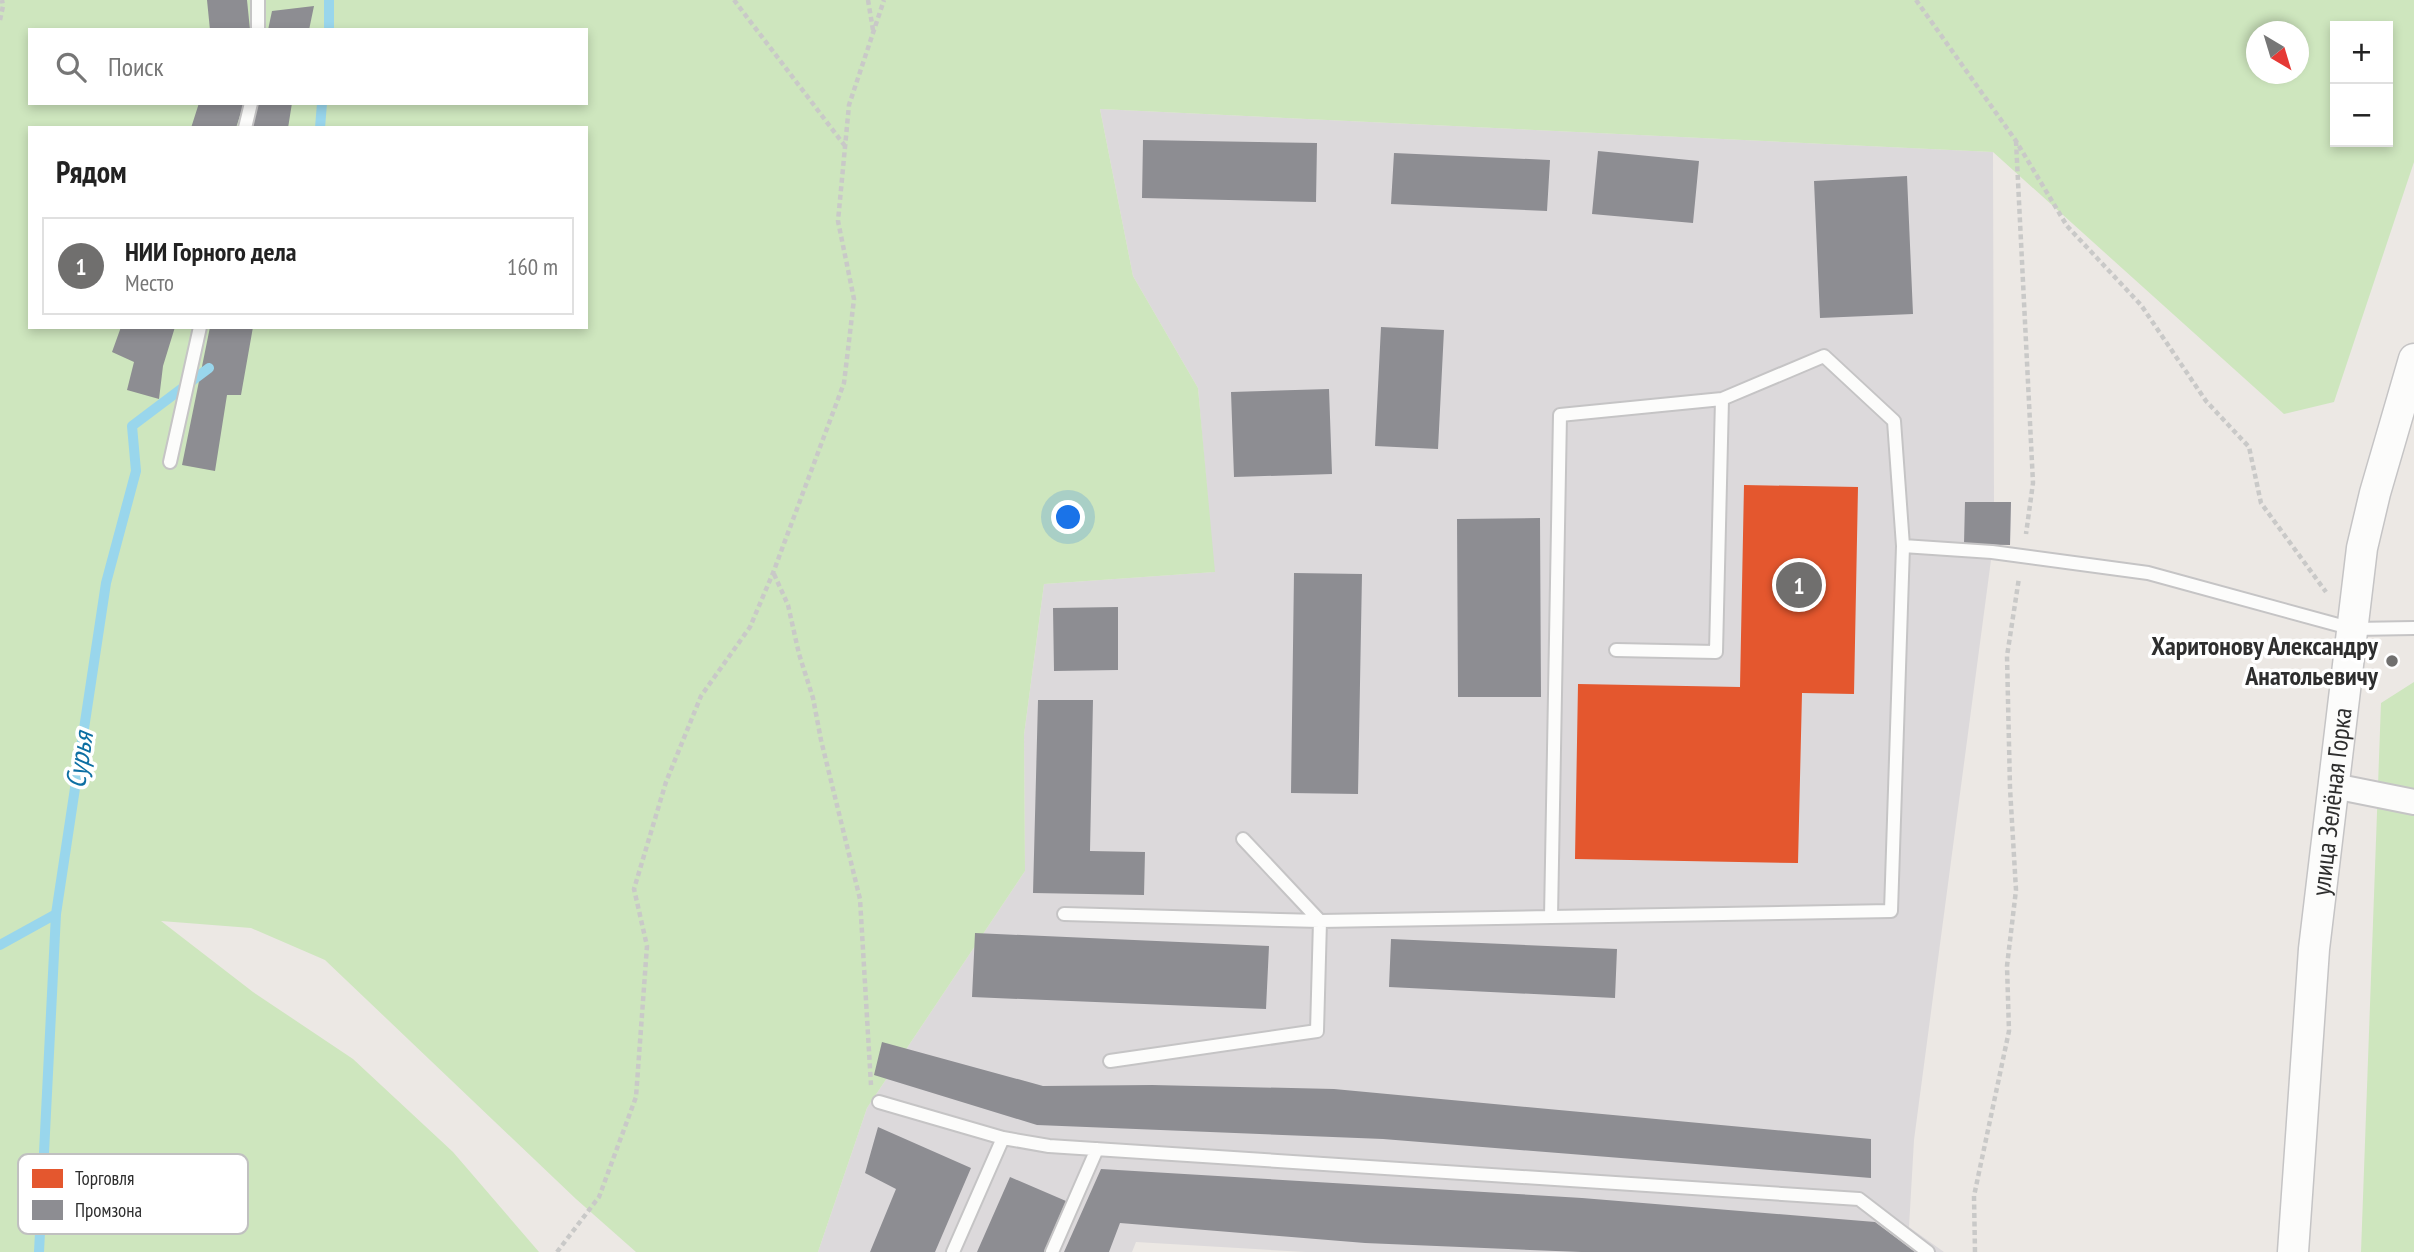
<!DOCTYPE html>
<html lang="ru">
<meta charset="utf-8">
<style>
:root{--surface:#fff;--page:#f2f2f2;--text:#222;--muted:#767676;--line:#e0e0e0;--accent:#706f6e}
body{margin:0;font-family:"PT Sans Narrow",sans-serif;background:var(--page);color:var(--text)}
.controls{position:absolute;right:21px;top:21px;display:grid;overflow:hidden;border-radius:0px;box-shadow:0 4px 10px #0003}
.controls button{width:63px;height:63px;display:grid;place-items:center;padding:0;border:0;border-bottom:2px solid var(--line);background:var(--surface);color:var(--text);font:35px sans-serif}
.compass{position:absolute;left:2246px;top:21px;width:63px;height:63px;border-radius:50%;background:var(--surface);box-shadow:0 4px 10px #0003;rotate:142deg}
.you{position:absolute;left:1069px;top:518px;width:24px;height:24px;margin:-18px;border:5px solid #fff;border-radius:50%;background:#1a73e8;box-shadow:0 0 0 10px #1a73e833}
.badge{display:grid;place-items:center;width:46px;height:46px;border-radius:50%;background:var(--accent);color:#fff;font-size:23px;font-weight:700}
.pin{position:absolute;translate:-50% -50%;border:4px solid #fff;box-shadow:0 2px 7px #0006}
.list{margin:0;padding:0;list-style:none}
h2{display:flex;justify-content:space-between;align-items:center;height:91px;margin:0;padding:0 28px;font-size:30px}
h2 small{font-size:23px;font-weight:400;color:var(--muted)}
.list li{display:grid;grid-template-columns:46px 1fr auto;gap:21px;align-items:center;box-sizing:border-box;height:98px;margin:0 14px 14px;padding:0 14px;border:2px solid var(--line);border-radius:0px}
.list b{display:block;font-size:26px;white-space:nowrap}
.list p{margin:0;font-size:23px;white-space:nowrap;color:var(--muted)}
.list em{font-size:23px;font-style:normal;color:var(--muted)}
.icon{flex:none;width:38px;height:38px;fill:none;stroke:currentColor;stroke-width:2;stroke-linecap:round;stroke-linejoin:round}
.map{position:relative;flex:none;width:2414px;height:1252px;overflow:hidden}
.search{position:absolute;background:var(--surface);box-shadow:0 4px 10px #0003;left:28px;top:28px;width:560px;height:77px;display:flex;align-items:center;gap:18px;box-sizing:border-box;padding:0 24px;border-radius:0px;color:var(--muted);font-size:26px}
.panel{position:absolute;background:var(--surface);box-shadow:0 4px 10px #0003;left:28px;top:126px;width:560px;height:203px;border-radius:0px}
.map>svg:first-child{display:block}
</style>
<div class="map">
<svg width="2414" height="1252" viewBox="0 0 2414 1252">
<rect width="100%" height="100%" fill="#ece8e4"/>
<path fill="#dcd9db" d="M 1100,109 L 1993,152 L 1994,502 L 2011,502 L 2010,545 L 1993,545 L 1914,1140 L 1909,1227 L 1944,1252 L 1305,1252 L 1136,1242 L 1132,1252 L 818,1252 L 867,1108 L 1025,871 L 1024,735 L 1044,584 L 1214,572 L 1198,388 L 1133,276 Z"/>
<path fill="#cee6be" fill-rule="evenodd" d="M 0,0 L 2414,0 L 2414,162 L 2334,402 L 2284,414 L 1993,152 L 1100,109 L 1133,276 L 1198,388 L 1215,572 L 1044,584 L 1024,735 L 1025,871 L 867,1108 L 818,1252 L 636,1252 L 576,1199 L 325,960 L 251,928 L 161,921 L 253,992 L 353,1059 L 453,1152 L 539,1252 L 0,1252 ZM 2335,26 L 2388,26 L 2388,142 L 2335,142 ZM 30,30 L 586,30 L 586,103 L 30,103 ZM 2256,32 L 2298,32 L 2298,74 L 2256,74 ZM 30,128 L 586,128 L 586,327 L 30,327 Z
M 2414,682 L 2414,1252 L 2361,1252 L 2381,703 Z"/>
<path fill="#e4572e" d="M 1744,485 L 1858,487 L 1854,694 L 1802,693 L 1798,863 L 1575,859 L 1578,684 L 1740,687 Z"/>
<path fill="#8d8d92" d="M 207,0 L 247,0 L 250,30 L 210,30 Z
M 314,6 L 309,30 L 268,30 L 272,11 Z
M 199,103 L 244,103 L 236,128 L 191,128 Z
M 251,103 L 292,103 L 288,128 L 246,128 Z
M 1143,140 L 1317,143 L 1316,202 L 1142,198 Z
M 1598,151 L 1699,161 L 1693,223 L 1592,214 Z
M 1394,153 L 1550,160 L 1547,211 L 1391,204 Z
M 1907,176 L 1913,314 L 1820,318 L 1814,181 Z
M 121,327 L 175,327 L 163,366 L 159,399 L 127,390 L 134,362 L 112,352 Z
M 210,327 L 253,327 L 241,395 L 227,395 L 215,471 L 182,465 Z
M 1381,327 L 1444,330 L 1438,449 L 1375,446 Z
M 1329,389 L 1332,474 L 1234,477 L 1231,392 Z
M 1965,502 L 2011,502 L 2010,545 L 1964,544 Z
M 1540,518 L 1541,697 L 1458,697 L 1457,519 Z
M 1294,573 L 1362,574 L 1358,794 L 1291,793 Z
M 1118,607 L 1118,670 L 1054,671 L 1053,608 Z
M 1038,700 L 1093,700 L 1090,851 L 1145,852 L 1144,895 L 1033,893 Z
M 975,933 L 1269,946 L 1266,1009 L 972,997 Z
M 1391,939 L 1617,949 L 1615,998 L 1389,987 Z
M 882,1042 L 1043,1086 L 1152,1085 L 1334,1089 L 1871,1139 L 1871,1178 L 1383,1139 L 1037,1125 L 874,1075 Z
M 878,1127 L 971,1168 L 935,1252 L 870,1252 L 896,1189 L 865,1173 Z
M 1101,1169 L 1582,1198 L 1875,1222 L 1915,1252 L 1581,1252 L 1365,1243 L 1120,1223 L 1109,1252 L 1064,1252 Z
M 1010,1177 L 1066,1201 L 1044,1252 L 977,1252 Z"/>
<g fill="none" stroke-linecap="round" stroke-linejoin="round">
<path stroke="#99d6ec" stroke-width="10" d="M 329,30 L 329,0
M 320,128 L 322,103
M 0,945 L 56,914
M 39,1252 L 56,914 L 106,583 L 136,471 L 132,426 L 209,368"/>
<defs>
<path id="service" d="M 258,30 L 258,0
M 245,128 L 251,103
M 170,462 L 200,327
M 1903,546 L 1894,421 L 1824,356 L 1722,399 L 1560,415 L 1551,917 L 1891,911 L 1903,546 L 1992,552 L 2148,573 L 2353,629 L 2414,628
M 1616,650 L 1716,652 L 1722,399
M 1064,914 L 1320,921 L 1243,839
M 1110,1061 L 1317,1031 L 1320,921 L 1551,917
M 879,1102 L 1003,1138
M 953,1252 L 1003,1138 L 1049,1146 L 1859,1199 L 1928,1252
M 1052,1252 L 1097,1149"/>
<path id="minor" d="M 2334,786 L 2414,802"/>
<g id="tertiary">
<path id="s1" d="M 2293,1252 L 2314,949 L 2362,548 L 2375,493 L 2414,359"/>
</g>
</defs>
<use href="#service" stroke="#c5c4c5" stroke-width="16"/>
<use href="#minor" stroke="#c5c4c5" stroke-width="28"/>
<use href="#tertiary" stroke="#c5c4c5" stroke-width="33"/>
<path stroke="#c9c9c8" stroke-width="4.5" stroke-dasharray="5 3.5" stroke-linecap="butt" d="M 734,0 L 845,146
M 868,0 L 873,30
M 1916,0 L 2016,141 L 2067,226 L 2141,305 L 2206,401 L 2249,447 L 2261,503 L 2326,592
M 0,20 L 3,6 L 2,0
M 2016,141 L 2033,483 L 2026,534
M 774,574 L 788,605 L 799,654 L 813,698 L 821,740 L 860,899 L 871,1085
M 557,1252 L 599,1197 L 636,1097 L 647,946 L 634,889 L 666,782 L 701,696 L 750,627 L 773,573 L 844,383 L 854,299 L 838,221 L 849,105 L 884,0
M 1975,1252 L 1974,1196 L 2009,1031 L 2007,966 L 2016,890 L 2010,788 L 2007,656 L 2019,578"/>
<use href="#service" stroke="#fcfcfb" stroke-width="12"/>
<use href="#minor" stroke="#fcfcfb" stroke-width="24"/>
<use href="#tertiary" stroke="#fcfcfb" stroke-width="30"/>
</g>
<circle fill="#706f6e" stroke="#fff" stroke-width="2.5" cx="2392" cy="661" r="7"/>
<g text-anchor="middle" stroke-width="7" stroke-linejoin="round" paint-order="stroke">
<g font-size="26" font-weight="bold" fill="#2e2e2e" stroke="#fff" text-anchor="end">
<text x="2378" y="655">Харитонову Александру<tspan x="2378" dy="30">Анатольевичу</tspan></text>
</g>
<g font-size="26" fill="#2e2e2e" stroke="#fff">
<text dy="9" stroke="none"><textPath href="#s1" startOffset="452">улица Зелёная Горка</textPath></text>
</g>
<g font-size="28" font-style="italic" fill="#0d6fa3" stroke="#fff">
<text transform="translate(79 760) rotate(-81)" y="10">Сурья</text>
</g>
</g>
<rect x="18" y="1154" width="230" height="80" rx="10" fill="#fff" stroke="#c0c0c0" stroke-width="2"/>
<rect x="32" y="1169" width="31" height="19" fill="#e4572e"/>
<rect x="32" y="1200" width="31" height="20" fill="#8d8d92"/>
<g font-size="19" fill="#2e2e2e">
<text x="75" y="1185">Торговля</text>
<text x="75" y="1217">Промзона</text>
</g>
</svg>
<div class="controls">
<button>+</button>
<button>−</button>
</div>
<svg class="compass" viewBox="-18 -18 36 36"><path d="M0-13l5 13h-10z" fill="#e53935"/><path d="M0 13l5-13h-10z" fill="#767676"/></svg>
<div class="you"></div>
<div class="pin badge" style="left:1799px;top:585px">1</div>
<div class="search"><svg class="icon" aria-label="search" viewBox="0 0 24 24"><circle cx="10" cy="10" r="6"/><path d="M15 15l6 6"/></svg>Поиск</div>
<section class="panel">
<h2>Рядом<small></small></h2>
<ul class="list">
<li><span class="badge">1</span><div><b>НИИ Горного дела</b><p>Место</p></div><em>160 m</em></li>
</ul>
</section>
</div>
